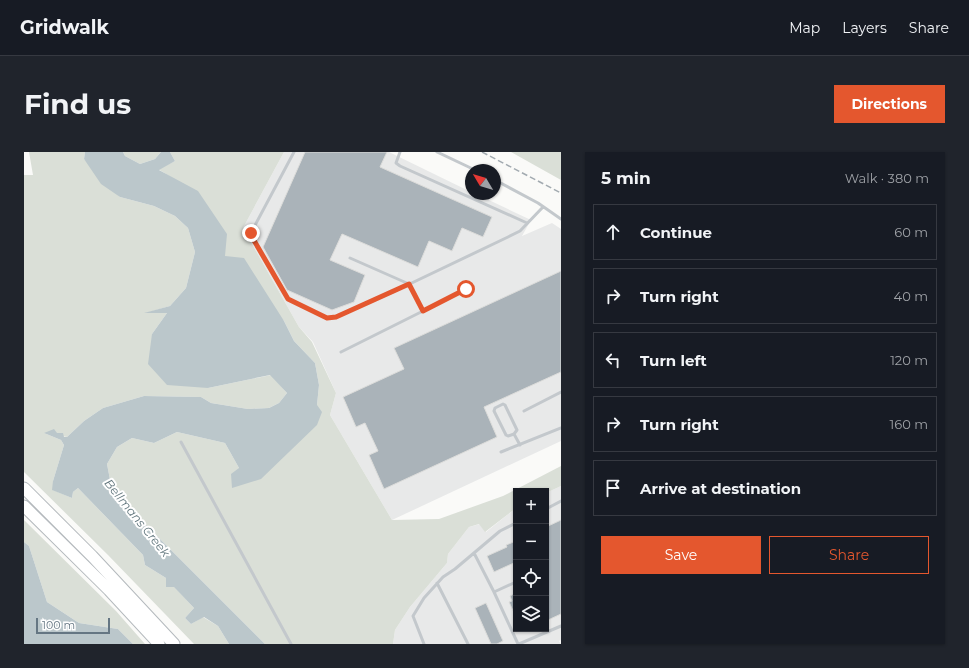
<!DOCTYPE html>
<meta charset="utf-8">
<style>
:root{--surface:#171b24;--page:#20242c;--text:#f1f3f6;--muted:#9ea1a6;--line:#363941;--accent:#e4572e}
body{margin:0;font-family:Montserrat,sans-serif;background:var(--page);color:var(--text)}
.controls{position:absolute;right:12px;bottom:12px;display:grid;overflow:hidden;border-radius:0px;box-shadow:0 1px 3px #0004}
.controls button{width:36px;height:36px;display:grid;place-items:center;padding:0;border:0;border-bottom:1px solid var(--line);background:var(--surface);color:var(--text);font:20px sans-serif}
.compass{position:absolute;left:441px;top:12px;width:36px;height:36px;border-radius:50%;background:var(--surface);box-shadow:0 1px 3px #0004;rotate:308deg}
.scale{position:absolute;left:12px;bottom:10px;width:74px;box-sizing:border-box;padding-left:4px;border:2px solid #657683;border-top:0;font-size:11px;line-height:14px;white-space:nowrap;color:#657683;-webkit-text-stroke:3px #fff;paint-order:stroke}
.stop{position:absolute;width:12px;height:12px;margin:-9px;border:3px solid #e4572e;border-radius:50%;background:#fff}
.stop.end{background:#e4572e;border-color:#fff;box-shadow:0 1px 4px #0008}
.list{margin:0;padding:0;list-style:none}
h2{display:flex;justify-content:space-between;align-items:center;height:52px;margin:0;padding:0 16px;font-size:17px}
h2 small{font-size:13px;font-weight:400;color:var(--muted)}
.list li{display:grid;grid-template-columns:26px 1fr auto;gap:12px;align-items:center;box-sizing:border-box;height:56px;margin:0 8px 8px;padding:0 8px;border:1px solid var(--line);border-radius:0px}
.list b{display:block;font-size:15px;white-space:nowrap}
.list em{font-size:13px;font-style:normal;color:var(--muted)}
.actions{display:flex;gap:8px;padding:12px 16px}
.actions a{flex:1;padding:9px 0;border:1px solid var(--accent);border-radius:0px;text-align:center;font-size:14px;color:var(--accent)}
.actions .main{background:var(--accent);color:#fff}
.icon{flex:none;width:22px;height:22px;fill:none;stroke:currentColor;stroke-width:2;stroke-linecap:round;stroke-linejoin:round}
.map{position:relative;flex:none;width:537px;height:492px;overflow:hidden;border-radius:0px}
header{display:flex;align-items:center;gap:24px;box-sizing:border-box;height:56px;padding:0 20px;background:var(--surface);border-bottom:1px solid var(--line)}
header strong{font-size:19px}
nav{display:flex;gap:22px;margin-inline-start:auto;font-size:14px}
.intro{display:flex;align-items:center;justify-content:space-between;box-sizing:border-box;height:96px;padding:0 24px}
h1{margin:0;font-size:28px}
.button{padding:10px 18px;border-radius:0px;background:var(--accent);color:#fff;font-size:14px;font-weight:700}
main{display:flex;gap:24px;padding:0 24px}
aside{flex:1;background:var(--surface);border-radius:0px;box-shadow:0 1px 3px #0004}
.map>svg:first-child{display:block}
</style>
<header>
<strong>Gridwalk</strong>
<nav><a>Map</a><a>Layers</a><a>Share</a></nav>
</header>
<div class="intro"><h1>Find us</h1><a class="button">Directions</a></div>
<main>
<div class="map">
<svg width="537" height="492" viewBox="0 0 537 492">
<rect width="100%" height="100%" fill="#fafaf8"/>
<path fill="#e8e9e9" d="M 260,0 L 365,0 L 447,40 L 447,42 L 452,42 L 507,68 L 498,84 L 528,71 L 537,77 L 537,289 L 368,368 L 306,263 L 312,241 L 289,190 L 275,175 L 219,76 Z
M 537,334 L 537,488 L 535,489 L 537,492 L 369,492 L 371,478 L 386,455 L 423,411 L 424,402 L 445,375 L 456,372 L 462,380 L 492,356 L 492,477 L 522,477 L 522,341 Z"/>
<path fill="#dadfd7" d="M 5,0 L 61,0 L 60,7 L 96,45 L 130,54 L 151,64 L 164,76 L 171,100 L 162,136 L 146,154 L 122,161 L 143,161 L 128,182 L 184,236 L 247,223 L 263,241 L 255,251 L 245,256 L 224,257 L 187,251 L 177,245 L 120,244 L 79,256 L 60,269 L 43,285 L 20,281 L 37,288 L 40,293 L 29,329 L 29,338 L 48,346 L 49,340 L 54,336 L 119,403 L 121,413 L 142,426 L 170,456 L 161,466 L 167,472 L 179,465 L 194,474 L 205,492 L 170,492 L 84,403 L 0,320 L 0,23 L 9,23 Z
M 99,0 L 137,0 L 131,7 L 116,12 L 101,4 Z
M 146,0 L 260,0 L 219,76 L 275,175 L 288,190 L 312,241 L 306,263 L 368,368 L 415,367 L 479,344 L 537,314 L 537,334 L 522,341 L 522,339 L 492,339 L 492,356 L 461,380 L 455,372 L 445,375 L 424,402 L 423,411 L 386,455 L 371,478 L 369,492 L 241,492 L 106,357 L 87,333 L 83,312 L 93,295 L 108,286 L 130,291 L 153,280 L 201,291 L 215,316 L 208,335 L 293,253 L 295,233 L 291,211 L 270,189 L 260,169 L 201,104 L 147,25 L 134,17 L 151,9 Z
M 487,0 L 537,0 L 537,28 Z
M 0,368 L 92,459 L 121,492 L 109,492 L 94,477 L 55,471 L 23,450 L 5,394 L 0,390 Z"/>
<path fill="#bbc7cb" d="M 61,0 L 99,0 L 101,4 L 116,12 L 131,7 L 137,0 L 146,0 L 151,9 L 135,18 L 174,39 L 203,82 L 201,104 L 220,106 L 260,169 L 270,189 L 291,211 L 295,233 L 293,253 L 298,260 L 293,273 L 237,327 L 208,336 L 207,322 L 215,316 L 201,291 L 153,280 L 130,291 L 108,286 L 93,295 L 83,312 L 87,333 L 106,357 L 241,492 L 205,492 L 194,474 L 180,465 L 167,472 L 161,466 L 170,456 L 150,435 L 142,435 L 142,426 L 121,413 L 119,403 L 54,336 L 49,340 L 48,346 L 28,338 L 29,329 L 40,293 L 37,288 L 20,281 L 30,277 L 33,281 L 39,281 L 40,285 L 43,285 L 60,269 L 79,256 L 120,244 L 177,245 L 187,251 L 224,257 L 245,256 L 255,251 L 263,241 L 246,223 L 184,236 L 143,233 L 124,212 L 128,182 L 143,161 L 120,161 L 146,154 L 162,136 L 171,100 L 164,76 L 151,64 L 130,54 L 96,45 L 77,32 L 60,7 Z
M 0,390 L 5,394 L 23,450 L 55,471 L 94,477 L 109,492 L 0,492 Z"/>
<path fill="#aab3b9" stroke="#dcdcda" d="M 281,0 L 363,0 L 356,15 L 468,65 L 459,85 L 438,76 L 428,99 L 405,89 L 394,115 L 318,82 L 306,108 L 341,123 L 330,150 L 308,158 L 263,138 L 239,95 Z
M 537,119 L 537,220 L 460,255 L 473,285 L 360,337 L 345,303 L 354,299 L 341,271 L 332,275 L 319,245 L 380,217 L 370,196 Z
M 537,368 L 537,462 L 522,469 L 522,375 Z
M 492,389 L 492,410 L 470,420 L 463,404 L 483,395 L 482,393 Z
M 492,441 L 492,465 L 485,450 L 488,449 L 486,444 Z
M 462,451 L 479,489 L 473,492 L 467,492 L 451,456 Z"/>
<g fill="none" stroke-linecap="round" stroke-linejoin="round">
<defs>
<path id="highway" d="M 0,336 L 68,404 L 150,492
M 0,354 L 85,438 L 135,492"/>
</defs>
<use href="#highway" stroke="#b4b9bd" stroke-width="13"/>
<path stroke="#c3c8cc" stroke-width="3" d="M 270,0 L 229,77 L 227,81 L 228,85 L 264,147 L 303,166 L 311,165 L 371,139 L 484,85 L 496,79 L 519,55
M 376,0 L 372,11 L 376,14 L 503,71
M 413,0 L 451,18
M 471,28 L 514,51 L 537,67
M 399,159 L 442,137
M 317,200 L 399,159 L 385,132 L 326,106
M 500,259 L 537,240
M 490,282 L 484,284 L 482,283 L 470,259 L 471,256 L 479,252 L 481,253 L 493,278 L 490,282 L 496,293
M 157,290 L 267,492
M 477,300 L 537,276
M 522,357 L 537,349
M 450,401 L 470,440
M 492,430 L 470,440 L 494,492
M 413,431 L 444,492
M 400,492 L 389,464 L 400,446 L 419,425 L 431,417 L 476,379 L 492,371
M 495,492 L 537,474"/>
<use href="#highway" stroke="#fff" stroke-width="11"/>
<path stroke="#a2aab0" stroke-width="1.5" stroke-dasharray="6 3" stroke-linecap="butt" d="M 458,0 L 537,41"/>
</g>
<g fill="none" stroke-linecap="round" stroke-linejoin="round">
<path stroke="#e4572e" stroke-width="5" d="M 227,81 L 228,85 L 264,147 L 303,166 L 312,165 L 385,132 L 399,159 L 442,137"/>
</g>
<g text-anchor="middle" stroke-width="4" stroke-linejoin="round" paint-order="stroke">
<g font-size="12" font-style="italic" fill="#60757c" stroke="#fff">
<text transform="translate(113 366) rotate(51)" y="4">Bellmans Creek</text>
</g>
</g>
</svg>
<div class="controls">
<button>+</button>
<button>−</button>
<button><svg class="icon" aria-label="locate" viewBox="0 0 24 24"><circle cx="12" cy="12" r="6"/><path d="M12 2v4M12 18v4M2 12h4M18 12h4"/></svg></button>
<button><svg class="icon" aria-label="layers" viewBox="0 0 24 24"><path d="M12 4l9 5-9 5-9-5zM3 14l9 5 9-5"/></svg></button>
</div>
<svg class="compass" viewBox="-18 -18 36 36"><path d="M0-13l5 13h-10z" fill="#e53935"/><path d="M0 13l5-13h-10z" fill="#9ea1a6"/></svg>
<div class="scale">100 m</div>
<div class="stop" style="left:442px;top:137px"></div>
<div class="stop end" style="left:227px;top:81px"></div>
</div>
<aside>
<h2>5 min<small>Walk · 380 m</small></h2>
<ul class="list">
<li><svg class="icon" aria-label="ahead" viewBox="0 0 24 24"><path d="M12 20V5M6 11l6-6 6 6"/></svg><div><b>Continue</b></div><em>60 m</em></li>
<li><svg class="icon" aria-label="right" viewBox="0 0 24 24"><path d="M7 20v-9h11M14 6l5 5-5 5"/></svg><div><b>Turn right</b></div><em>40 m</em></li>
<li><svg class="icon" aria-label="left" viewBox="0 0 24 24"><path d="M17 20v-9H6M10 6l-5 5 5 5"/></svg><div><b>Turn left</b></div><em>120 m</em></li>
<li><svg class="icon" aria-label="right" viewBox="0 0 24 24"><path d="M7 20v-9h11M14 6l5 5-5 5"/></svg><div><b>Turn right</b></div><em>160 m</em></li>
<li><svg class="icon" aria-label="arrive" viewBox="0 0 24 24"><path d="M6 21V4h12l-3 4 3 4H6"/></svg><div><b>Arrive at destination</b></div></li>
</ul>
<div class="actions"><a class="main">Save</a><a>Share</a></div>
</aside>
</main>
